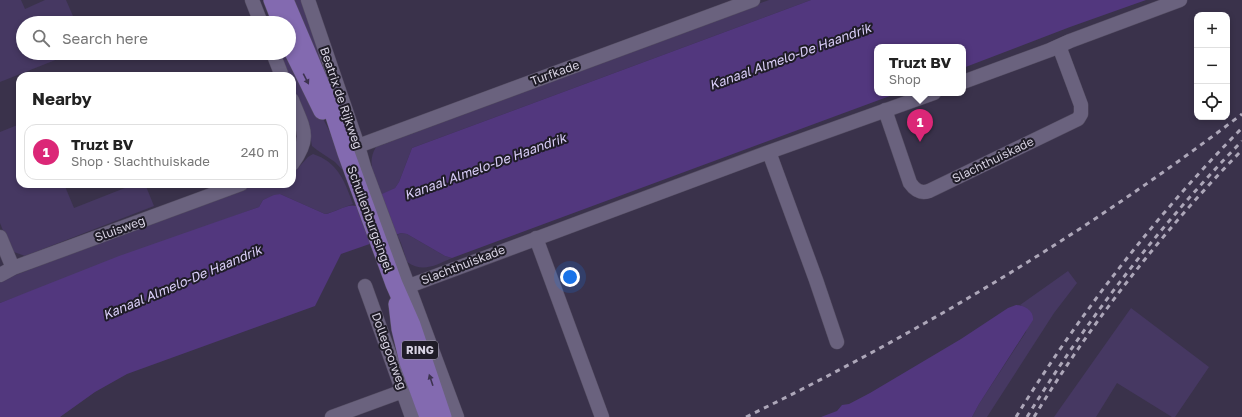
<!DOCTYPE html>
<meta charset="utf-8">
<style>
:root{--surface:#fff;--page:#f2f2f2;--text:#222;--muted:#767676;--line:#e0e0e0;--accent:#db2777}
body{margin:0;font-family:"Golos Text",sans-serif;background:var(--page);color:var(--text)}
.controls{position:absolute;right:12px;top:12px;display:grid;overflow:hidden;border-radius:8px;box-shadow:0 2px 6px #0003}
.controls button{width:36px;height:36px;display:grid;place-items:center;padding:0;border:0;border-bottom:1px solid var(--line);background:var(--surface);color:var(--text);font:20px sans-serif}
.you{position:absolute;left:570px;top:277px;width:14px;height:14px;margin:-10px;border:3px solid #fff;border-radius:50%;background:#1a73e8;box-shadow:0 0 0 6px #1a73e833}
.badge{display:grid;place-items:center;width:26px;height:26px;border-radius:50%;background:var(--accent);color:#fff;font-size:13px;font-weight:700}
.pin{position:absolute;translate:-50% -33px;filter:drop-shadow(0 1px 2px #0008)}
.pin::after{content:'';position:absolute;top:21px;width:14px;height:12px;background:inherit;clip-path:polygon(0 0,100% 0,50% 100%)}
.popup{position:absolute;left:874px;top:44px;width:92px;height:52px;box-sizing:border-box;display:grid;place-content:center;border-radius:8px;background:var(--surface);filter:drop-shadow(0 1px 3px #0005);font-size:13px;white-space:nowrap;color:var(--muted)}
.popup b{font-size:15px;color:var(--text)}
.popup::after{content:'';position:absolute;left:50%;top:100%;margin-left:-8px;border:8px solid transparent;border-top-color:var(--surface)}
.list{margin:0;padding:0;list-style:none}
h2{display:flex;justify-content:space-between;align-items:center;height:52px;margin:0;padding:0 16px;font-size:17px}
h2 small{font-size:13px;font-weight:400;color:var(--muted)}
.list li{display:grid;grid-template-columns:26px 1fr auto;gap:12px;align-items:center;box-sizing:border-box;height:56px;margin:0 8px 8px;padding:0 8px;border:1px solid var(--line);border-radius:12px}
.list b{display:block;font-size:15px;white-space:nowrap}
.list p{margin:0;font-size:13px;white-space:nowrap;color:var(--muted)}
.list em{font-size:13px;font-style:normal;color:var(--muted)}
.icon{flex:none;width:22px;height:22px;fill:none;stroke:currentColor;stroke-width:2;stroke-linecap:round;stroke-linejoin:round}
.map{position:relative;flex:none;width:1242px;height:417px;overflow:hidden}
.search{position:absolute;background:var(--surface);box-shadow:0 2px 6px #0003;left:16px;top:16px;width:280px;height:44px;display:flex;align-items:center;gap:10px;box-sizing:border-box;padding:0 14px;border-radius:22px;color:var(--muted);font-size:15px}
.panel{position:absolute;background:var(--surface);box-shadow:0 2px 6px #0003;left:16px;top:72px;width:280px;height:116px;border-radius:12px}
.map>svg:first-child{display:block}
</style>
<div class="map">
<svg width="1242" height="417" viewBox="0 0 1242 417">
<rect width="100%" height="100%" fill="#3a324b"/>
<path fill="#463862" d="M 0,0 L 21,0 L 25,9 L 45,0 L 66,0 L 76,23 L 23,23 L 23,53 L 73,53 L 0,82 Z
M 292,0 L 303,0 L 347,132 Z
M 769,0 L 811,0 L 412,148 L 399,182 L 395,188 L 382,195 C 375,178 366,163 376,147 Z
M 279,53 L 289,53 L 334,140 L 347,175 L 335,162 L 317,150 L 312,146 L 309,129 L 292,87 L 292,76 L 288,76 Z
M 20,124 L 20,184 L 64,184 L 74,208 L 135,184 L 145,184 L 154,206 L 25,256 L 14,252 L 8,243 L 0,223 L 0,132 Z
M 313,154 C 338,162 345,182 353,204 L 332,212 L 325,214 L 280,194 L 263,200 L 259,207 L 0,303 L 0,282 L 13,276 L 251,184 L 292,184 L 292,171 L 299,167 L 308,157 Z
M 401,233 L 407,234 L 445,256 L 452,258 C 436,265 423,273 407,262 L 401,243 L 397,235 Z
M 1068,271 L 1077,283 L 1054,313 L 987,417 L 972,417 L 979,404 L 1026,332 L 1029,310 L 1020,305 Z
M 1131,308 L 1209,367 L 1175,417 L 1172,417 L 1117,383 L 1096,417 L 1054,417 Z"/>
<path fill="#52377e" d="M 811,0 L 1146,0 L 1070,27 L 963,68 L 963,47 L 877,47 L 877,93 L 898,93 L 452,258 L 445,256 L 407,234 L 401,233 L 341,254 L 315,306 L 127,374 L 95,392 L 60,417 L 0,417 L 0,303 L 119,256 L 259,207 L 263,200 L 274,195 L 280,194 L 325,214 C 334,213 348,203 356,206 L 395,188 L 399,182 L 412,148 Z
M 1016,305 C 1025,305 1034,311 1033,320 L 979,404 L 972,417 L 821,417 L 837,411 L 842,405 L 849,404 L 870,393 L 961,339 L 1008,308 Z"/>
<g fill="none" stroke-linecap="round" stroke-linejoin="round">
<defs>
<path id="minor" d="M 252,0 L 261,23
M 308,0 L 358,146 L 364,167 L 457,417
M 273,53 L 282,76
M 963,82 L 1050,50 L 1070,41 L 1180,0
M 292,100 C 303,128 312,137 292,164
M 885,110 L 910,183 C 915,190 920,194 929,191 L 1078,119 L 1081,114 L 1081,105 L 1059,46
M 358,146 L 753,0
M 769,152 L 816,280 L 837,342
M 0,237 L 13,268
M 536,238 L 602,417
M 0,275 L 13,268 L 241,184
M 365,286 L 412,417
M 409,286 L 769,152 L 934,93
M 332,417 L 403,391"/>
<path id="major" d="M 272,0 L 281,23
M 285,0 L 333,113 L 346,153 L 394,284 L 412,325 L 443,417
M 289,44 L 322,111
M 397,304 L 400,329 L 408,362 L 428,417"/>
</defs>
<use href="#minor" stroke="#544d62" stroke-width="15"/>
<use href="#major" stroke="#544d62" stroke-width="18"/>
<use href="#minor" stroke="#6a627e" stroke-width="14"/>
<use href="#major" stroke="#836ab0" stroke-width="17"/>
<path stroke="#ada7b9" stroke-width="3" stroke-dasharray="5 5" stroke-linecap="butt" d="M 746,417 C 921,332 1088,232 1242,114
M 1016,417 C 1080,313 1156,215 1242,128
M 1027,417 C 1088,318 1160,225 1242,141
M 1034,417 C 1093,320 1163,231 1242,150"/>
</g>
<defs><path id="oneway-solid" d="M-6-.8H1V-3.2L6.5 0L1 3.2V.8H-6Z"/></defs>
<g fill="#3d3350">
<use href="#oneway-solid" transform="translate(306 79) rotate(63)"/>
<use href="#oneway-solid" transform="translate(431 380) rotate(-109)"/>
</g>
<g text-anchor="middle" stroke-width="4" stroke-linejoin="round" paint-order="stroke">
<rect fill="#1f1c27" stroke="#a09cab" stroke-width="1" x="402" y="341" width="36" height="18" rx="3"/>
<g font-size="11" font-weight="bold" fill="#d8d3e3">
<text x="420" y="354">RING</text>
</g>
<g font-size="12" fill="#d8d3e3" stroke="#1f1c27">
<text transform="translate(555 73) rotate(-20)" y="4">Turfkade</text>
<text transform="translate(341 98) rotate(71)" y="4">Beatrix de Rijkweg</text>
<text transform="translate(993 160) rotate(-26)" y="4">Slachthuiskade</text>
<text transform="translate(370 219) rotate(70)" y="4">Schuilenburgsingel</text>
<text transform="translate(120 229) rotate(-20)" y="4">Sluisweg</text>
<text transform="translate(463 265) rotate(-21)" y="4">Slachthuiskade</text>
<text transform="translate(389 351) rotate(70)" y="4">Dollegoorweg</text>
</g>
<g font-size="13" font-style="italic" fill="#dbcff9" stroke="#1f1c27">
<text transform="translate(790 56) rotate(-20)" y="5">Kanaal Almelo-De Haandrik</text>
<text transform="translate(485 166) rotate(-20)" y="5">Kanaal Almelo-De Haandrik</text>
<text transform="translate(182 282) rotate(-23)" y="5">Kanaal Almelo-De Haandrik</text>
</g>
</g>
</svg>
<div class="controls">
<button>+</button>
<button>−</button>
<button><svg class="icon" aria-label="locate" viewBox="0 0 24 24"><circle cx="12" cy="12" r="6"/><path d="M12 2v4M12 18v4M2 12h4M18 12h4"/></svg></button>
</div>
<div class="you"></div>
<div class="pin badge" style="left:920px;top:142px">1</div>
<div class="popup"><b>Truzt BV</b>Shop</div>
<div class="search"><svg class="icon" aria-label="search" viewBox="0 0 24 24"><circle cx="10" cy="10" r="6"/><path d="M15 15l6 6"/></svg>Search here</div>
<section class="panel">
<h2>Nearby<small></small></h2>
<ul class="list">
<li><span class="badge">1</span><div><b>Truzt BV</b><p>Shop · Slachthuiskade</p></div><em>240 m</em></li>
</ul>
</section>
</div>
